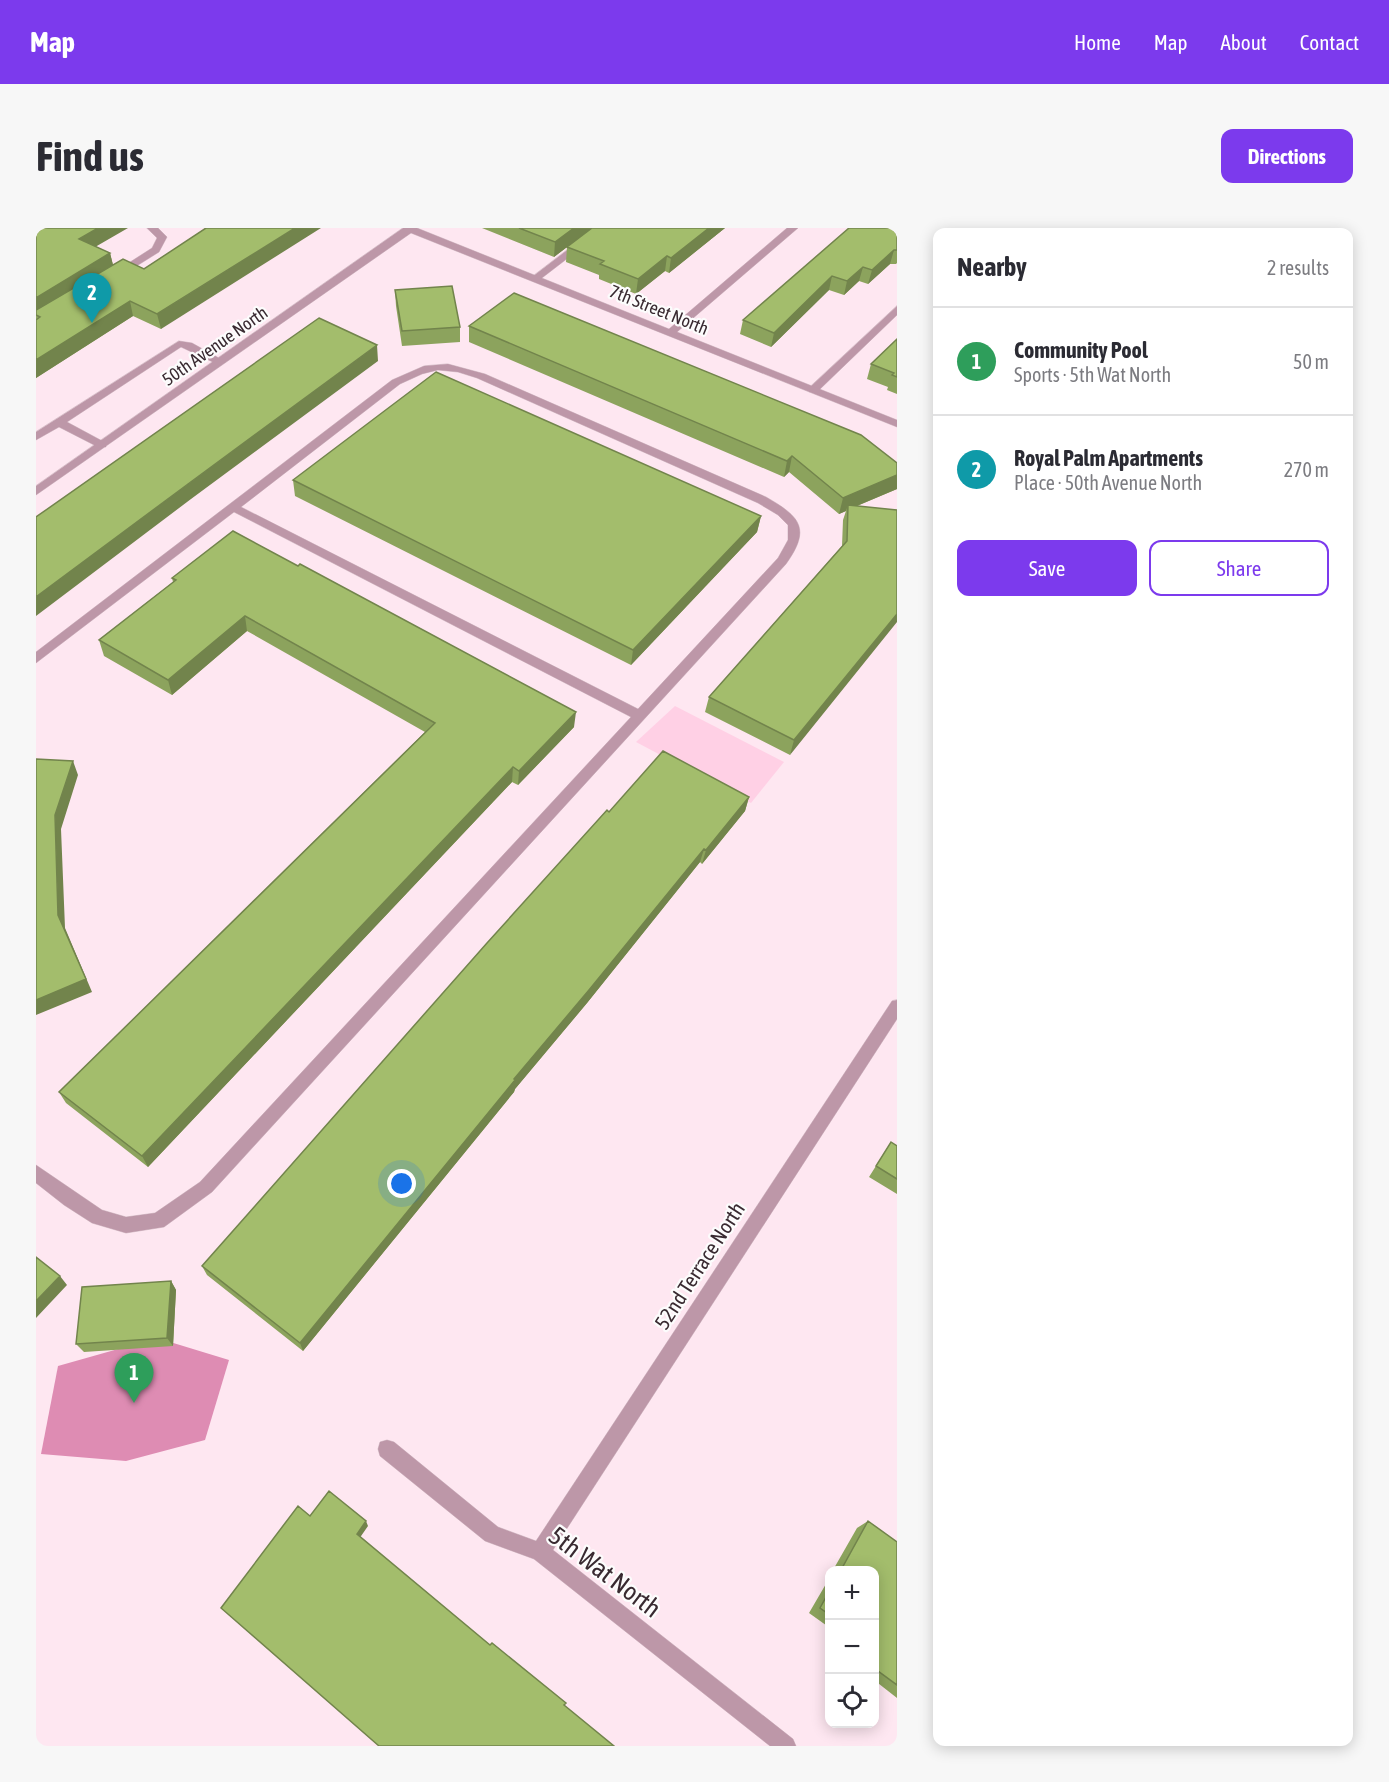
<!DOCTYPE html>
<meta charset="utf-8">
<style>
:root{--surface:#fff;--page:#f7f7f7;--text:#2b2b33;--muted:#7c7c81;--line:#e1e1e2;--accent:#7c3aed}
body{margin:0;font-family:"Asap Condensed",sans-serif;background:var(--page);color:var(--text)}
.controls{position:absolute;right:18px;bottom:18px;display:grid;overflow:hidden;border-radius:12px;box-shadow:0 3px 15px #0003}
.controls button{width:54px;height:54px;display:grid;place-items:center;padding:0;border:0;border-bottom:2px solid var(--line);background:var(--surface);color:var(--text);font:30px sans-serif}
.you{position:absolute;left:366px;top:956px;width:21px;height:21px;margin:-15px;border:4px solid #fff;border-radius:50%;background:#1a73e8;box-shadow:0 0 0 9px #1a73e833}
.badge{display:grid;place-items:center;width:39px;height:39px;border-radius:50%;background:var(--accent);color:#fff;font-size:20px;font-weight:700}
.pin{position:absolute;translate:-50% -50px;filter:drop-shadow(0 2px 3px #0008)}
.pin::after{content:'';position:absolute;top:32px;width:21px;height:18px;background:inherit;clip-path:polygon(0 0,100% 0,50% 100%)}
.list{margin:0;padding:0;list-style:none}
h2{display:flex;justify-content:space-between;align-items:center;height:78px;margin:0;padding:0 24px;font-size:26px}
h2 small{font-size:20px;font-weight:400;color:var(--muted)}
.list li{display:grid;grid-template-columns:39px 1fr auto;gap:18px;align-items:center;box-sizing:border-box;height:108px;padding:0 24px;border-top:2px solid var(--line)}
.list b{display:block;font-size:22px;white-space:nowrap}
.list p{margin:0;font-size:20px;white-space:nowrap;color:var(--muted)}
.list em{font-size:20px;font-style:normal;color:var(--muted)}
.actions{display:flex;gap:12px;padding:18px 24px}
.actions a{flex:1;padding:14px 0;border:2px solid var(--accent);border-radius:12px;text-align:center;font-size:21px;color:var(--accent)}
.actions .main{background:var(--accent);color:#fff}
.icon{flex:none;width:33px;height:33px;fill:none;stroke:currentColor;stroke-width:2;stroke-linecap:round;stroke-linejoin:round}
.map{position:relative;flex:none;width:861px;height:1518px;overflow:hidden;border-radius:12px}
header{display:flex;align-items:center;gap:36px;box-sizing:border-box;height:84px;padding:0 30px;background:var(--accent);color:#fff}
header strong{font-size:28px}
nav{display:flex;gap:33px;margin-inline-start:auto;font-size:21px}
.intro{display:flex;align-items:center;justify-content:space-between;box-sizing:border-box;height:144px;padding:0 36px}
h1{margin:0;font-size:42px}
.button{padding:15px 27px;border-radius:12px;background:var(--accent);color:#fff;font-size:21px;font-weight:700}
main{display:flex;gap:36px;padding:0 36px}
aside{flex:1;background:var(--surface);border-radius:12px;box-shadow:0 3px 15px #0003}
.map>svg:first-child{display:block}
</style>
<header>
<strong>Map</strong>
<nav><a>Home</a><a>Map</a><a>About</a><a>Contact</a></nav>
</header>
<div class="intro"><h1>Find us</h1><a class="button">Directions</a></div>
<main>
<div class="map">
<svg width="861" height="1518" viewBox="0 0 861 1518">
<rect width="100%" height="100%" fill="#fee7f1"/>
<path fill="#ffd0e5" d="M 639,478 L 748,534 L 715,575 L 600,514 Z"/>
<path fill="#de8cb3" d="M 121,1110 L 193,1132 L 169,1212 L 90,1233 L 5,1226 L 22,1138 Z"/>
<g fill="none" stroke-linecap="round" stroke-linejoin="round">
<defs>
<path id="service" d="M 111,0 L 122,0 L 131,9 L 123,24 L 83,49 L 77,49 L 77,45 L 116,20 L 121,10 Z
M 560,0 L 571,0 L 502,53 L 496,53 L 496,49 Z
M 861,78 L 861,87 L 781,164 L 773,164 L 773,160 Z
M 143,113 L 156,115 L 190,134 L 181,136 L 145,119 L 31,194 L 70,215 L 70,219 L 62,219 L 23,199 L 0,212 L 0,204 Z"/>
<path id="minor" d="M 367,0 L 381,0 L 633,101 L 751,0 L 762,0 L 641,104 L 861,192 L 861,199 L 375,5 L 0,267 L 0,258 Z
M 412,136 L 449,146 L 730,269 C 765,289 775,301 750,336 L 176,964 L 128,999 L 90,1005 L 56,995 L 28,977 L 0,955 L 0,937 L 66,982 L 90,989 L 119,985 L 164,954 L 595,489 L 198,284 L 0,435 L 0,424 L 356,152 L 388,138 ZM 402,142 L 422,144 L 441,150 L 722,275 L 742,287 L 752,297 L 752,312 L 742,330 L 602,481 L 205,279 L 364,156 L 386,146 Z
M 861,772 L 861,791 L 517,1322 L 757,1511 L 760,1518 L 734,1518 L 498,1331 L 449,1313 L 344,1228 L 342,1221 L 344,1214 L 351,1212 L 358,1214 L 462,1299 L 500,1313 L 856,773 Z"/>
</defs>
<use href="#service" stroke="#dbc5ce" stroke-width="1"/>
<use href="#minor" stroke="#dbc5ce" stroke-width="1"/>
<use href="#service" fill="#bd97a8" fill-rule="evenodd"/>
<use href="#minor" fill="#bd97a8" fill-rule="evenodd"/>
</g>
<path fill="#8ca35d" d="M 0,0 L 60,19 L 74,25 L 77,37 L 108,41 L 170,0 L 125,101 L 97,88 L 0,150 Z
M 446,0 L 689,0 L 633,45 L 629,43 L 600,66 L 563,51 L 563,47 L 530,34 L 531,19 L 518,29 Z
M 861,0 L 861,35 L 860,36 L 854,36 L 832,56 L 823,53 L 808,67 L 793,62 L 735,119 L 704,106 L 707,92 Z
M 359,62 L 424,99 L 424,114 L 366,118 L 360,78 Z
M 433,98 L 861,235 L 861,261 L 821,278 L 861,282 L 754,527 L 669,484 L 673,469 L 806,318 L 807,292 L 810,283 L 803,286 L 753,244 L 748,249 L 433,114 Z
M 861,111 L 861,166 L 851,162 L 852,159 L 831,151 L 835,136 Z
M 257,252 L 725,288 L 721,304 L 595,437 L 259,268 Z
M 136,350 L 538,499 L 482,557 L 476,554 L 112,939 L 30,875 L 23,864 L 389,504 L 211,403 L 136,467 L 68,428 L 63,412 L 137,354 Z
M 713,569 L 709,583 L 666,636 L 664,634 L 551,775 L 479,861 L 478,864 L 267,1123 L 171,1047 L 166,1038 L 573,584 Z
M 855,914 L 861,918 L 861,966 L 833,949 Z
M 135,1053 L 140,1062 L 137,1118 L 48,1124 L 40,1116 Z
M 832,1293 L 861,1314 L 861,1470 L 838,1452 L 838,1342 L 797,1342 L 821,1300 Z
M 794,1349 L 794,1400 L 773,1385 Z"/>
<path fill="#72844c" d="M 62,0 L 92,0 L 47,26 L 43,11 Z
M 259,0 L 285,0 L 125,101 L 121,86 Z
M 538,0 L 556,0 L 518,29 L 519,14 Z
M 673,0 L 689,0 L 633,45 L 635,30 Z
M 858,22 L 854,36 L 832,56 L 836,42 Z
M 74,25 L 78,41 L 0,87 L 0,70 Z
M 631,28 L 629,43 L 600,66 L 602,51 Z
M 827,39 L 823,53 L 808,67 L 811,53 Z
M 796,48 L 793,62 L 735,119 L 738,105 Z
M 94,73 L 97,88 L 0,150 L 0,132 Z
M 341,117 L 342,133 L 155,271 L 0,388 L 0,369 L 152,256 Z
M 756,228 L 753,244 L 748,249 L 751,233 Z
M 861,247 L 861,261 L 811,282 L 812,277 L 810,283 L 803,286 L 807,270 Z
M 725,288 L 721,304 L 595,437 L 597,422 Z
M 861,386 L 861,394 L 754,527 L 758,512 Z
M 209,388 L 211,403 L 136,467 L 132,452 Z
M 540,484 L 538,499 L 482,557 L 483,543 Z
M 37,533 L 42,547 L 25,601 L 29,700 L 56,764 L 0,787 L 0,772 L 22,687 L 19,587 Z
M 477,539 L 476,554 L 112,939 L 106,928 Z
M 713,569 L 709,583 L 666,636 L 670,622 Z
M 668,621 L 664,634 L 551,775 L 479,861 L 478,864 L 267,1123 L 264,1115 L 478,851 Z
M 24,1048 L 31,1057 L 0,1090 L 0,1073 Z
M 135,1053 L 140,1062 L 137,1118 L 131,1110 Z
M 330,1293 L 332,1298 L 323,1311 L 321,1306 Z"/>
<path fill="#a3bd6c" stroke="#72844c" stroke-width="1.5" d="M 0,0 L 62,0 L 43,11 L 74,25 L 0,70 Z
M 170,0 L 259,0 L 121,86 L 94,73 L 0,132 L 0,92 L 4,89 L 0,87 L 0,82 L 87,31 L 108,41 Z
M 483,0 L 538,0 L 519,14 Z
M 556,0 L 673,0 L 635,30 L 631,28 L 602,51 L 564,36 L 568,33 L 531,19 Z
M 813,0 L 861,0 L 861,22 L 858,22 L 836,42 L 827,39 L 811,53 L 796,48 L 738,105 L 707,92 Z
M 416,58 L 424,99 L 366,103 L 359,62 Z
M 478,65 L 825,207 L 861,235 L 861,247 L 807,270 L 756,228 L 751,233 L 433,98 Z
M 283,90 L 341,117 L 152,256 L 0,369 L 0,289 Z
M 861,111 L 861,149 L 856,147 L 858,145 L 835,136 Z
M 400,144 L 725,288 L 597,422 L 257,252 Z
M 812,277 L 861,282 L 861,386 L 758,512 L 673,469 L 811,313 Z
M 197,303 L 262,338 L 264,336 L 540,484 L 483,543 L 477,539 L 106,928 L 23,864 L 399,495 L 209,388 L 132,452 L 63,412 L 140,352 L 136,350 Z
M 627,523 L 713,569 L 670,622 L 668,621 L 553,762 L 478,851 L 479,852 L 264,1115 L 166,1038 L 451,715 L 571,582 L 573,584 Z
M 0,531 L 37,533 L 19,587 L 22,687 L 50,751 L 0,772 Z
M 855,914 L 861,918 L 861,951 L 840,938 Z
M 0,1029 L 24,1048 L 0,1073 Z
M 135,1053 L 131,1110 L 40,1116 L 46,1059 Z
M 293,1263 L 330,1293 L 321,1306 L 454,1417 L 456,1415 L 530,1475 L 528,1477 L 578,1518 L 343,1518 L 185,1380 L 262,1278 L 274,1288 Z
M 832,1293 L 861,1314 L 861,1457 L 838,1440 L 838,1342 L 805,1342 Z
M 794,1362 L 794,1387 L 784,1380 Z"/>
<g text-anchor="middle" stroke-width="4.5" stroke-linejoin="round" paint-order="stroke">
<g font-size="18" fill="#392a31" stroke="#fcfcfc">
<text transform="translate(623 82) rotate(22)" y="6">7th Street North</text>
<text transform="translate(179 118) rotate(-35)" y="6">50th Avenue North</text>
</g>
<g font-size="21" fill="#392a31" stroke="#fcfcfc">
<text transform="translate(664 1038) rotate(-57)" y="7">52nd Terrace North</text>
</g>
<g font-size="26" fill="#392a31" stroke="#fcfcfc">
<text transform="translate(569 1344) rotate(37)" y="9">5th Wat North</text>
</g>
</g>
</svg>
<div class="controls">
<button>+</button>
<button>−</button>
<button><svg class="icon" aria-label="locate" viewBox="0 0 24 24"><circle cx="12" cy="12" r="6"/><path d="M12 2v4M12 18v4M2 12h4M18 12h4"/></svg></button>
</div>
<div class="you"></div>
<div class="pin badge" style="left:98px;top:1175px;background:#2e9e5b">1</div>
<div class="pin badge" style="left:56px;top:95px;background:#0f9aa8">2</div>
</div>
<aside>
<h2>Nearby<small>2 results</small></h2>
<ul class="list">
<li><span class="badge" style="background:#2e9e5b">1</span><div><b>Community Pool</b><p>Sports · 5th Wat North</p></div><em>50 m</em></li>
<li><span class="badge" style="background:#0f9aa8">2</span><div><b>Royal Palm Apartments</b><p>Place · 50th Avenue North</p></div><em>270 m</em></li>
</ul>
<div class="actions"><a class="main">Save</a><a>Share</a></div>
</aside>
</main>
